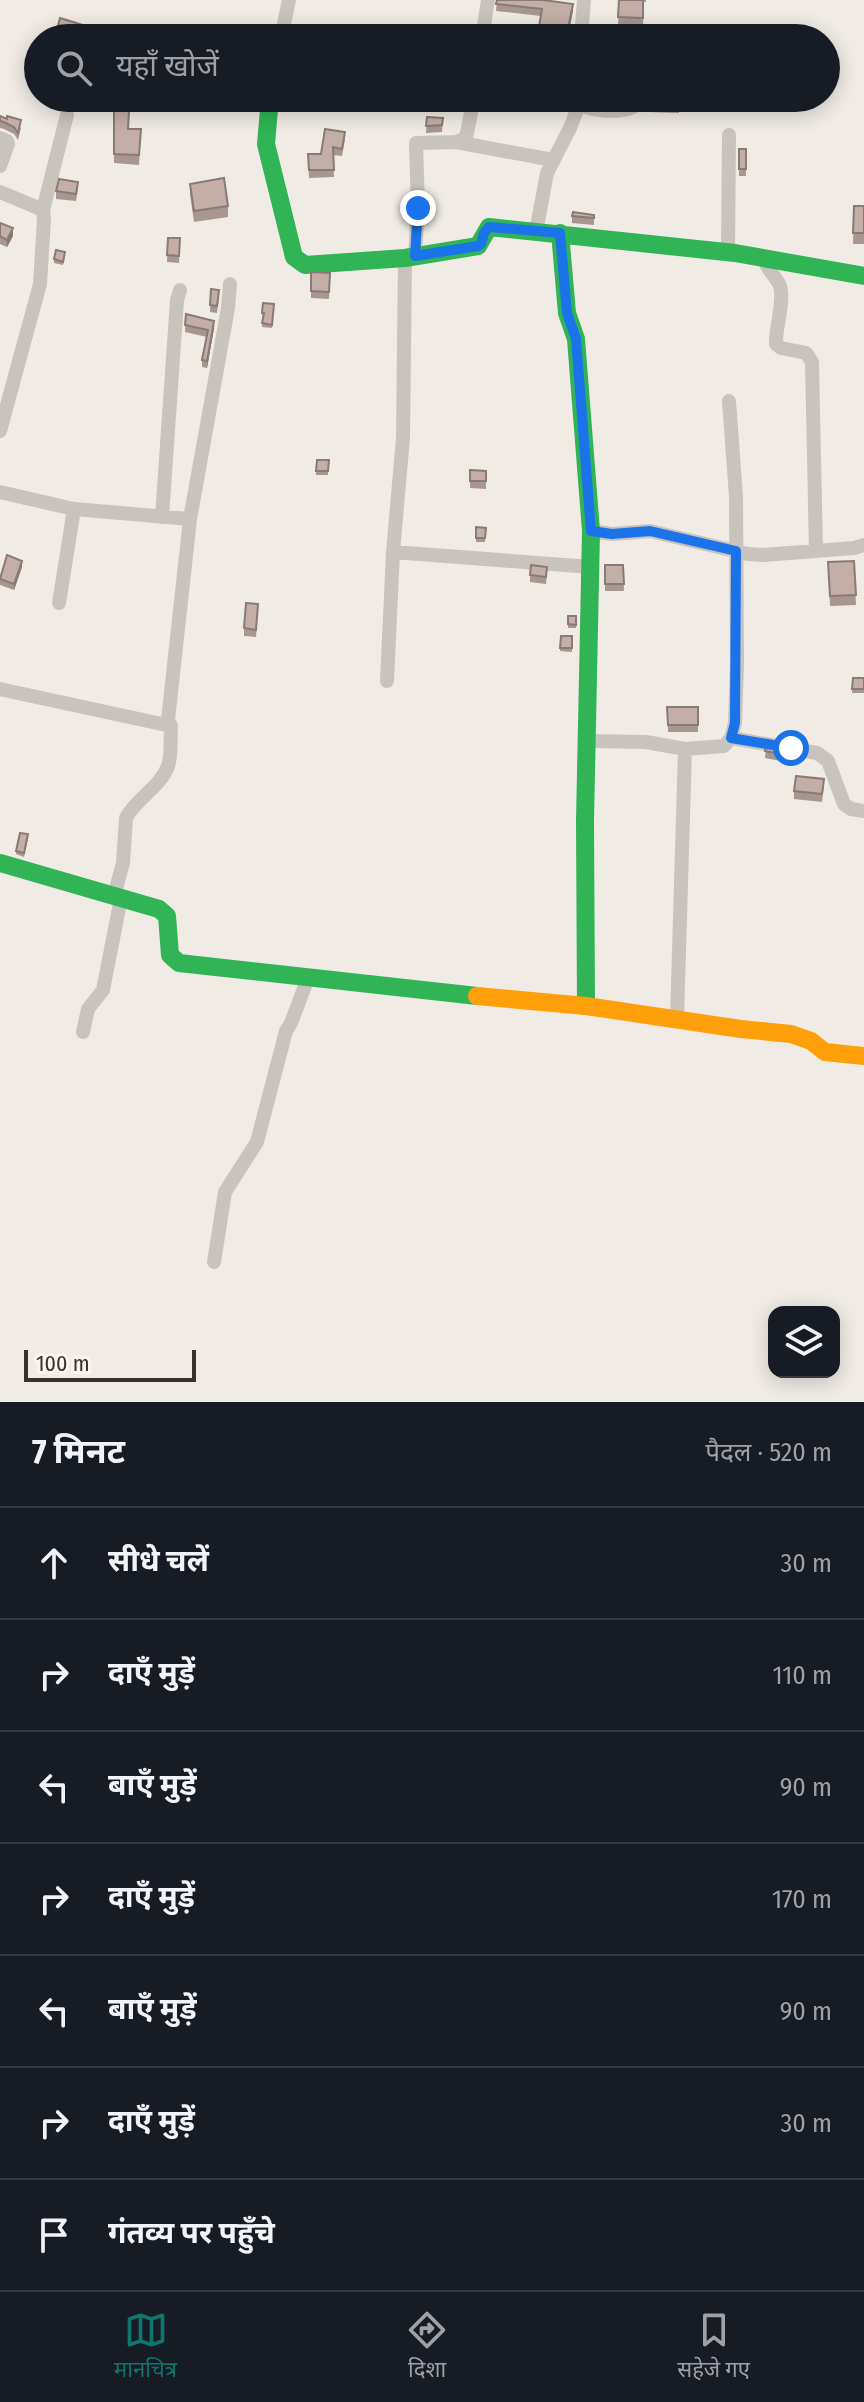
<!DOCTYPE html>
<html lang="hi">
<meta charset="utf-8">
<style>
:root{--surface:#171b24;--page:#20242c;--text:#f1f3f6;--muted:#9ea1a6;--line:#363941;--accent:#0f766e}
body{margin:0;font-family:"Fira Sans Condensed","Noto Sans Devanagari",sans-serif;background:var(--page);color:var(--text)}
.controls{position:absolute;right:24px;bottom:24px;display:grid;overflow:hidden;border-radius:16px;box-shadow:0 4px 20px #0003}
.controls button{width:72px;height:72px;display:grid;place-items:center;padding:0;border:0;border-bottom:2px solid var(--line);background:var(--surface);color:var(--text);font:40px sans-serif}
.scale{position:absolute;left:24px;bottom:20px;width:172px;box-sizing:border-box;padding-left:8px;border:4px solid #3b302b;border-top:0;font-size:22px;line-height:28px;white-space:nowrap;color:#3b302b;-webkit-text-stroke:6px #fbf5ee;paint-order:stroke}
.stop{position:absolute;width:24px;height:24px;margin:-18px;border:6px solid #1a73e8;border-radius:50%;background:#fff}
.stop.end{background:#1a73e8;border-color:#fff;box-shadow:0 2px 8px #0008}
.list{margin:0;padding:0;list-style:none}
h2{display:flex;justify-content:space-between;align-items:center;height:104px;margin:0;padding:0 32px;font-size:34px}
h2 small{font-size:26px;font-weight:400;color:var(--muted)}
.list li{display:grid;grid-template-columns:52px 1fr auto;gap:24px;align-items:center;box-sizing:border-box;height:112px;padding:0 32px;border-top:2px solid var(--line)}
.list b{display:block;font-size:30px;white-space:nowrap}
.list em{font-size:26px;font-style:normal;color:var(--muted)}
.icon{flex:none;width:44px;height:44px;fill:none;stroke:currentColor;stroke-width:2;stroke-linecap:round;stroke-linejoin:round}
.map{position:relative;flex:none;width:864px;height:1402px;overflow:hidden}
.search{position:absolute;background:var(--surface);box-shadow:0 4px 20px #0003;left:24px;right:24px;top:24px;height:88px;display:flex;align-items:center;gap:20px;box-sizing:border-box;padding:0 28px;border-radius:44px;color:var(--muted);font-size:30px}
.sheet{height:888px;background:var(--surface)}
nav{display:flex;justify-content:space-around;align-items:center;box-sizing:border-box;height:112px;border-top:2px solid var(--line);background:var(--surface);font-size:22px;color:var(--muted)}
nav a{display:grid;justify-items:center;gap:4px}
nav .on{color:var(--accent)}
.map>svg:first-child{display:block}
</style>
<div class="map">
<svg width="864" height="1402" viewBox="0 0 864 1402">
<rect width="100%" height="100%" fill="#f0ebe5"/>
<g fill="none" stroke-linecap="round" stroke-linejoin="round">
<path stroke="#c9c3be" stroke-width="14" d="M 281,38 L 289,0
M 482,38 L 488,0
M 581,38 L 584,0
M 575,98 C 583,113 619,113 633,107 C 639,104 640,102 644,98
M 0,138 L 7,141 L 8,144 L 0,166
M 456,142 L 553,160
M 0,192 L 43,210 L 44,219 L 40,284 L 0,431
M 43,210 L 67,115
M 536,232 L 547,173 L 570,128 L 579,105
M 728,252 L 729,135
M 415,256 L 418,208 L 416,143 L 456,142 L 466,138 L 474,98
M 764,258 C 767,271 776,276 780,286 C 785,300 775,329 776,344 L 781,348 L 806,353 L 812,362 L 816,551
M 0,492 L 74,509 L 190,519 L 228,308 L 230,284
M 162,517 L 177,300 L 180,290
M 591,531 L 612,534 L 650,531 L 748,554 L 763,555 L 854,548 L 864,545
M 393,552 L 591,567
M 59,603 L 74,509
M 387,681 L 393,552 L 403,438 L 405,258
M 0,689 L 171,726 C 170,739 172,755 168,766 C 160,788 136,798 126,818 L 123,863 L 114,896
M 171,726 L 168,720 L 190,519
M 731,738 L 817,753 L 828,761 L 844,804 L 851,809 L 864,811
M 588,741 L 646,742 L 685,749 L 724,746 L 731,738 L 735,723 L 737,662 L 736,497 L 729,401
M 677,1019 L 685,749
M 83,1032 L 88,1009 L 103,990 L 121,898
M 214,1262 L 225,1192 L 257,1142 L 286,1031 L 291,1023 L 308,978"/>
<path stroke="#30b455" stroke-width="18" d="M 270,98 L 266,144 L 294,257 L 305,265 L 405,258 L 478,246 L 489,227 L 735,253 L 864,276
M 560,233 L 567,313 L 576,339 L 591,531 L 585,821 L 586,1006
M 0,863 L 159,909 L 167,916 L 170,955 L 179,963 L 477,996"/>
<path stroke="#ff9f0a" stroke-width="18" d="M 477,996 L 586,1006 L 741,1029 L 791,1034 L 811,1041 L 825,1052 L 864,1056"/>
</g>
<path fill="#a89690" d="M 497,0 L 573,11 L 541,16 L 496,11 Z
M 619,0 L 646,0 L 646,2 L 644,2 L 643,28 L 618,27 Z
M 411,98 L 429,98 L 428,102 L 411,99 Z
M 679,98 L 679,113 L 648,112 L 648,101 Z
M 114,110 L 128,129 L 141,129 L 139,165 L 114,163 Z
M 0,116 L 21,128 L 18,140 L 14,134 L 4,129 L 0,128 Z
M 427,117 L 443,118 L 442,132 L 426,133 Z
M 345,139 L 342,156 L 333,155 L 334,177 L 309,178 L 308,154 L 321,154 Z
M 739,149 L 746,149 L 746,176 L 739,176 Z
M 190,184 L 228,206 L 228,217 L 194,222 L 190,194 Z
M 78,189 L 76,201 L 56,199 L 56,191 Z
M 854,206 L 864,206 L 864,244 L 853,244 Z
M 594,215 L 594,225 L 572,223 L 572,216 Z
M 0,223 L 13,236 L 7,247 L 0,244 Z
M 168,238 L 180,238 L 179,263 L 167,262 Z
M 65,256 L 63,265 L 54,263 L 54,259 Z
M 311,272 L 330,273 L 329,299 L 311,298 Z
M 211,289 L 219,297 L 217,313 L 210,312 Z
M 263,303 L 274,304 L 272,328 L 262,327 Z
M 186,314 L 214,328 L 207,368 L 202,367 L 202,360 L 207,337 L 185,332 Z
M 317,460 L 329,460 L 328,475 L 316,475 Z
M 470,470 L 486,471 L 486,489 L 470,488 Z
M 476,527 L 486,528 L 485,542 L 476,542 Z
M 854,561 L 856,605 L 830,606 L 828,562 Z
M 605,565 L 623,565 L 624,591 L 605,591 Z
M 22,567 L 14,590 L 0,585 L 0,577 Z
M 547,574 L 546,584 L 530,582 L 530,575 Z
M 258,612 L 256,637 L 244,636 L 244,628 Z
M 568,616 L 576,616 L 576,628 L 568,628 Z
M 561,636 L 572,636 L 572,652 L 560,651 Z
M 853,678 L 864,678 L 864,693 L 852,693 Z
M 667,707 L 698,707 L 698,732 L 668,732 Z
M 766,747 L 782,750 L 781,761 L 765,758 Z
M 824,786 L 822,802 L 794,799 L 794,791 Z
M 28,838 L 24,857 L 16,854 L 16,851 Z"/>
<path fill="#887a75" d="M 573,4 L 573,11 L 568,38 L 566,38 Z
M 13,228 L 13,236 L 7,247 L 7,240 Z
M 214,321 L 214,328 L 207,368 L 207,361 Z
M 22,561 L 22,567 L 14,590 L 14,584 Z"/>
<path fill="#c3afa7" stroke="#887a75" stroke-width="2" d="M 497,0 L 543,0 L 573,4 L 566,38 L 537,38 L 542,9 L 496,4 Z
M 619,0 L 643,0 L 643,18 L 618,17 Z
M 60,18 L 115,35 L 114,38 L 59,38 L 55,37 Z
M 649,98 L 679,98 L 679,102 L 648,101 Z
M 114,110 L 129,111 L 128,129 L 141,129 L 139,155 L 114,154 Z
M 0,116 L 7,119 L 7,116 L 21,120 L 18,133 L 14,127 L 4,122 L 0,121 Z
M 427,117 L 443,118 L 442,125 L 426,126 Z
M 325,129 L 345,132 L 342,149 L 333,147 L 334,170 L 309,170 L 308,154 L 321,154 Z
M 739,149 L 746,149 L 746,169 L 739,169 Z
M 224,178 L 228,206 L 194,211 L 190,184 Z
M 59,179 L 78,182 L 76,194 L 56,191 Z
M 854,206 L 864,206 L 864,233 L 853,233 Z
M 573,212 L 594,215 L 594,218 L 572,216 Z
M 0,223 L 13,228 L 7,240 L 0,236 Z
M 168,238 L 180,238 L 179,256 L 167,255 Z
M 56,250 L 65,252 L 63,262 L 54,259 Z
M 311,272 L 330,273 L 329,292 L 311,291 Z
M 211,289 L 219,290 L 217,306 L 210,305 Z
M 263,303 L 274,304 L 272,325 L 262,323 L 264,313 L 262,313 Z
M 186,314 L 214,321 L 207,361 L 202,360 L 208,330 L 185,325 Z
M 317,460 L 329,460 L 328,471 L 316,471 Z
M 470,470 L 486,471 L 486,481 L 470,481 Z
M 476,527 L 486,528 L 485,538 L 476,538 Z
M 7,555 L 22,561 L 14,584 L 0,579 Z
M 854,561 L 856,595 L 830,596 L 828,562 Z
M 531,565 L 547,567 L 546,577 L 530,575 Z
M 605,565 L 623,565 L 624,584 L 605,584 Z
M 246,603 L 258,604 L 256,630 L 244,628 Z
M 568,616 L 576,616 L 576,625 L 568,624 Z
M 561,636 L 572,636 L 572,648 L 560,648 Z
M 853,678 L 864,678 L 864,689 L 852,689 Z
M 667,707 L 698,707 L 698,725 L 668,725 Z
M 766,747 L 782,750 L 781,754 L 765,751 Z
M 796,776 L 824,779 L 822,794 L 794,791 Z
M 20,833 L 28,834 L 24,853 L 16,851 Z"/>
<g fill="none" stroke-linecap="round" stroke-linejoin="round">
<path stroke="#1a73e8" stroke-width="10" d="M 418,208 L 415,256 L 478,246 L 481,244 L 484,233 L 489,227 L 560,233 L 567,313 L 576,339 L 591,531 L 612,534 L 650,531 L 736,551 L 735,723 L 731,738 L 791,748"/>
</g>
</svg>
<div class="controls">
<button><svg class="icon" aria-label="layers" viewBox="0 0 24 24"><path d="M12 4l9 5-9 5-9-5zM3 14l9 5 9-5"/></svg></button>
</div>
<div class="scale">100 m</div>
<div class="stop" style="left:791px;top:748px"></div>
<div class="stop end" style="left:418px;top:208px"></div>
<div class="search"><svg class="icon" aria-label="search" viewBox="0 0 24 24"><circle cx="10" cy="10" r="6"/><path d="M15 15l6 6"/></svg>यहाँ खोजें</div>
</div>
<section class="sheet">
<h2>7 मिनट<small>पैदल · 520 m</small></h2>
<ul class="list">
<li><svg class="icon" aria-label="ahead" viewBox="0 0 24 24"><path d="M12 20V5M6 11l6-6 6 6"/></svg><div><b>सीधे चलें</b></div><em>30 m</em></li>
<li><svg class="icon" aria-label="right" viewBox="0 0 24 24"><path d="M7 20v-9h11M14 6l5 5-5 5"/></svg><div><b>दाएँ मुड़ें</b></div><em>110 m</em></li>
<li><svg class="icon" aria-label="left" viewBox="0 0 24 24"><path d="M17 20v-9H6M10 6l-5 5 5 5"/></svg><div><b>बाएँ मुड़ें</b></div><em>90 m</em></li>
<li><svg class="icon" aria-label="right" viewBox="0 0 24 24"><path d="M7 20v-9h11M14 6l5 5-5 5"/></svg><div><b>दाएँ मुड़ें</b></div><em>170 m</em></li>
<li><svg class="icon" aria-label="left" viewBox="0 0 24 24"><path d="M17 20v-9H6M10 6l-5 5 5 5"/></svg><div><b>बाएँ मुड़ें</b></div><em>90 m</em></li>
<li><svg class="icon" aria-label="right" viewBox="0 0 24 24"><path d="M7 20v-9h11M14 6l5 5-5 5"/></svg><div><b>दाएँ मुड़ें</b></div><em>30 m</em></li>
<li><svg class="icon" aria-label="arrive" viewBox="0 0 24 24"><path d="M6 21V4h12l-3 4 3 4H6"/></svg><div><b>गंतव्य पर पहुँचे</b></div></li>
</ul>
</section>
<nav>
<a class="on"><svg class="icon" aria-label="map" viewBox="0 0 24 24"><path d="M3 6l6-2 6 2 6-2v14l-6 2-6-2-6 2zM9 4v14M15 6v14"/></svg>मानचित्र</a>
<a><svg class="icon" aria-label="directions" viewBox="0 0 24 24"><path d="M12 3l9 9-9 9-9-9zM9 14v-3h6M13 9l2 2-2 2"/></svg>दिशा</a>
<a><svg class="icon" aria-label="saved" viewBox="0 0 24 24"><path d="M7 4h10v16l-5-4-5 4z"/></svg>सहेजे गए</a>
</nav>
